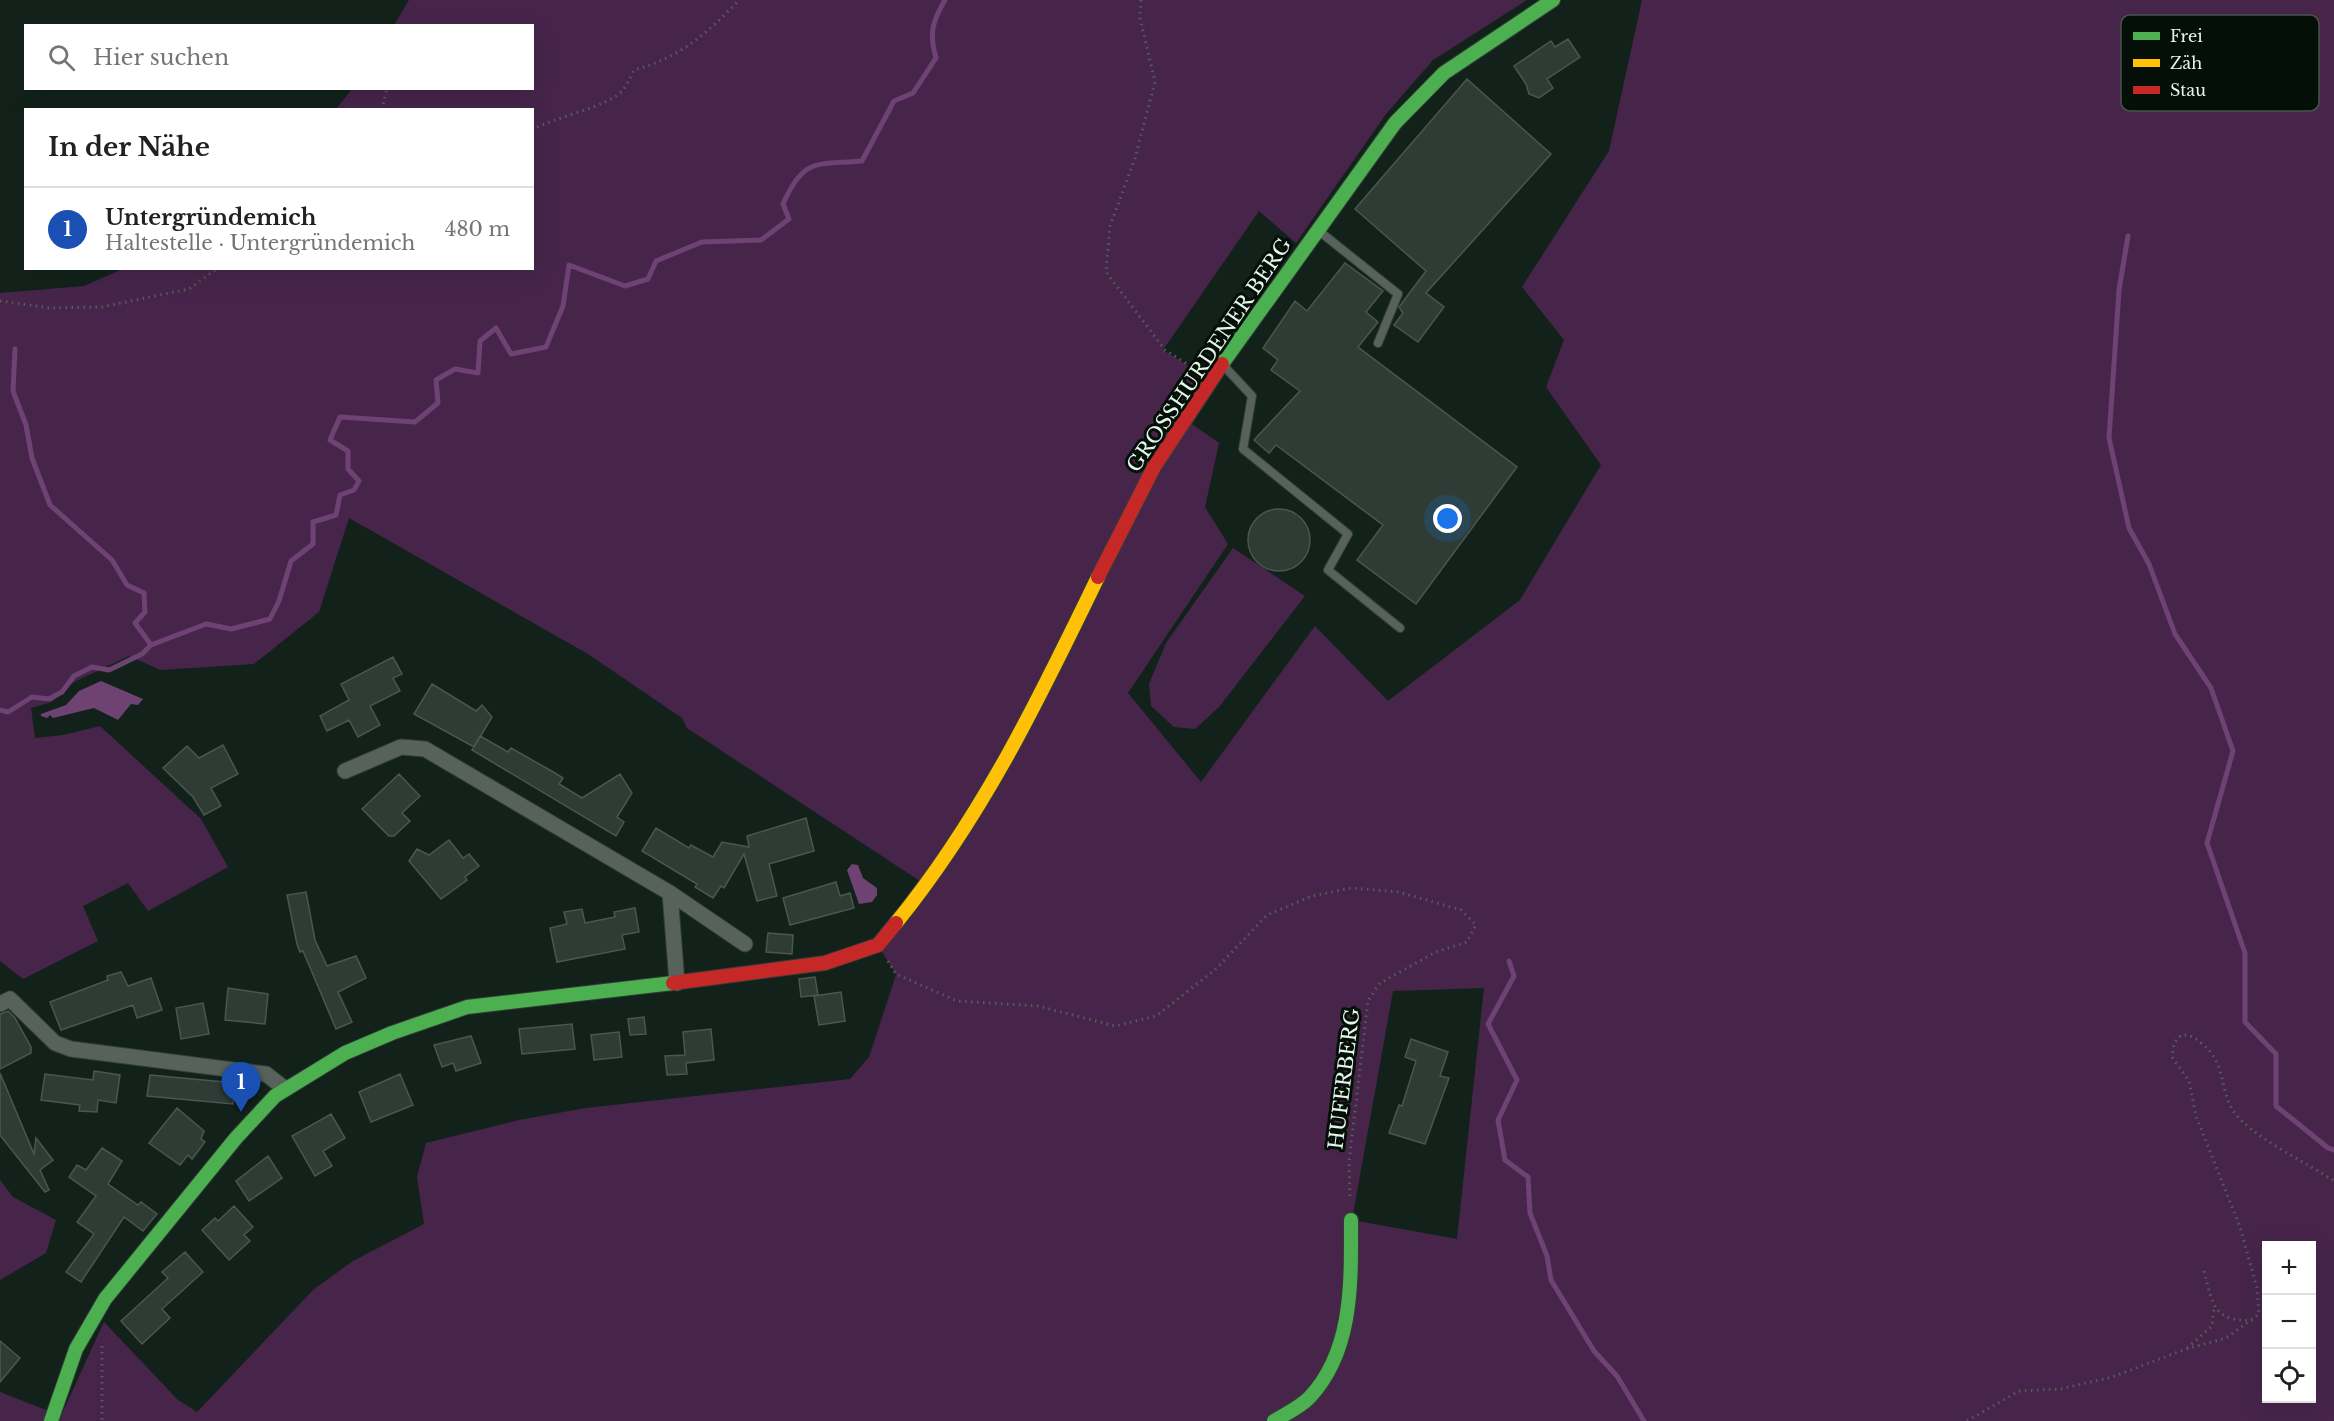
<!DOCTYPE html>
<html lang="de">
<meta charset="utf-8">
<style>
:root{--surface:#fff;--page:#f6f6f6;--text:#202124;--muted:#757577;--line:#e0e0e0;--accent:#575f5c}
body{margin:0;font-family:"Libre Baskerville",serif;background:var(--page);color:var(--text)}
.controls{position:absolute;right:18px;bottom:18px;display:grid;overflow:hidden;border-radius:0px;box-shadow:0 6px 24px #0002}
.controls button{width:54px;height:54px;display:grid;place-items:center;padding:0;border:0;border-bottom:2px solid var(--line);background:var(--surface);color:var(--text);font:30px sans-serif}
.you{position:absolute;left:1448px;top:519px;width:21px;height:21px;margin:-15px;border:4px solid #fff;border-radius:50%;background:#1a73e8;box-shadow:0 0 0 9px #1a73e833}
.badge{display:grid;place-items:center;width:39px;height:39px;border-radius:50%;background:var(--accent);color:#fff;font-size:20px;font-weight:700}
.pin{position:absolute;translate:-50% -50px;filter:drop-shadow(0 2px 3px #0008)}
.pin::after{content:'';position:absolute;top:32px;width:21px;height:18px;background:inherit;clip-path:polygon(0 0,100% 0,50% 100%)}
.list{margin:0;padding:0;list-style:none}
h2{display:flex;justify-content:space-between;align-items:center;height:78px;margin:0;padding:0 24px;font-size:26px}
h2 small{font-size:20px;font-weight:400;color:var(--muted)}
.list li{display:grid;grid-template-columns:39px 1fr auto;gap:18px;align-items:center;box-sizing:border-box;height:84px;padding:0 24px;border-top:2px solid var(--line)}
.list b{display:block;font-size:22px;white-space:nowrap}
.list p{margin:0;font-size:20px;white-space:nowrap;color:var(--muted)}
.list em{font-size:20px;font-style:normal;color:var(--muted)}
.icon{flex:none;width:33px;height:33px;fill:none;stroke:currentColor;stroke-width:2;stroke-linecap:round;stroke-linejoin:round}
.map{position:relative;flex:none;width:2334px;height:1421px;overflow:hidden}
.search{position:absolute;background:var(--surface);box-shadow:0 6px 24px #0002;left:24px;top:24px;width:510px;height:66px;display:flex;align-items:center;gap:15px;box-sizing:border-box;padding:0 21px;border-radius:0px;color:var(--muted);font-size:22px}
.panel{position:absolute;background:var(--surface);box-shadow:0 6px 24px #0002;left:24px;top:108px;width:510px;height:162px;border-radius:0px}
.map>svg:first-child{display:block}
</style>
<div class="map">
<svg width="2334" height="1421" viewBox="0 0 2334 1421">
<rect width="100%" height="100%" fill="#12221a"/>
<path fill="#47254b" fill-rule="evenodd" d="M 409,0 L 1527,0 L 1433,60 L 1386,114 L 1296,243 L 1259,211 L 1163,350 L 1211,380 L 1186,420 L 1219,443 L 1205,507 L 1228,544 L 1128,693 L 1201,782 L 1315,626 L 1388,701 L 1520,600 L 1601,465 L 1546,387 L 1564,340 L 1522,287 L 1609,151 L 1642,0 L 2334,0 L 2334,1421 L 0,1421 L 0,1392 L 61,1416 L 104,1322 L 178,1400 L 197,1412 L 313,1290 L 353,1261 L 424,1224 L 417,1177 L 426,1143 L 519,1120 L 586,1108 L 850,1079 L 869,1057 L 896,975 L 878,945 L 926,885 L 687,728 L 682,718 L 588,654 L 349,518 L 319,612 L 254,664 L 161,670 L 129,656 L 74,682 L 52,702 L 31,708 L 35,738 L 63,735 L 100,726 L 201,819 L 228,867 L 148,911 L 128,883 L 83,906 L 98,941 L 23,979 L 0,961 L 0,293 L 84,286 L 125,268 L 532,268 L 532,110 L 336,109 L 352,89 L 532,88 L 532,26 L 394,25 ZM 1484,988 L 1457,1239 L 1352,1220 L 1393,991 ZM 2266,1246 L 2312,1246 L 2312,1398 L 2266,1398 Z
M 1233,548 L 1305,596 L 1219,707 L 1195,729 L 1174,727 L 1151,706 L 1149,684 L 1166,643 Z
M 0,1180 L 13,1197 L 56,1220 L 46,1253 L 0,1280 Z"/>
<path fill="#6e4272" d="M 101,681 L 143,699 L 138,705 L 131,704 L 118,720 L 94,708 L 53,718 L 50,715 L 47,718 L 41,716 L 41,714 L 66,705 L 79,691 Z
M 852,864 L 858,865 L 863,878 L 877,888 L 877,895 L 872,902 L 859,904 L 847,870 Z"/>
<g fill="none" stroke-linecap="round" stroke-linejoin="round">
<path stroke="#6e4272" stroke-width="5" d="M 2128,236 L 2119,290 L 2109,438 L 2129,528 L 2149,564 L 2175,634 L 2211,688 L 2233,751 L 2207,843 L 2245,953 L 2245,1022 L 2276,1054 L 2276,1106 L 2328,1148 L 2334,1150
M 15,349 L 13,391 L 26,425 L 32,458 L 50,505 L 112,560 L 127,585 L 144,593 L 145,612 L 135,623 L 151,645
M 0,710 L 8,712 L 32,697 L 49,699 L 62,692 L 74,676 L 92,667 L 109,670 L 142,654 L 151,645 L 206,624 L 231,629 L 270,619 L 279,601 L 291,561 L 313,544 L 313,522 L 336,515 L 340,495 L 354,490 L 359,481 L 348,469 L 348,451 L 330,440 L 340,417 L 415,422 L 438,403 L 436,380 L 455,369 L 478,373 L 480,341 L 496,328 L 511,354 L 546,347 L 563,306 L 569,265 L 625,286 L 648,279 L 656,261 L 702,242 L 761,240 L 789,219 L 783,204 C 804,157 816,165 862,161 L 894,101 L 913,93 L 936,58 C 929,34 932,22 945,0
M 1509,961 L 1514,976 L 1488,1024 L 1517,1080 L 1498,1120 L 1505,1160 L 1528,1177 L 1530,1213 L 1547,1256 L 1551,1280 L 1594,1351 L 1617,1376 L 1644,1421"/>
</g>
<path fill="#2f3c35" stroke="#49574f" stroke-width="1.5" d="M 1568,39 L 1580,57 L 1547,79 L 1553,88 L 1539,98 L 1529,94 L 1526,84 L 1514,66 L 1551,41 L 1555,47 Z
M 1467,79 L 1551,154 L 1426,293 L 1444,307 L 1418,342 L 1394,325 L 1403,313 L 1399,307 L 1426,271 L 1355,209 Z
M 1345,263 L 1383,291 L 1366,312 L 1378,322 L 1358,347 L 1517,467 L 1416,604 L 1357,560 L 1383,525 L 1276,445 L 1269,453 L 1254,440 L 1300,391 L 1271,370 L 1278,360 L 1263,348 L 1295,301 L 1307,311 Z
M1248 540a31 31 0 1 1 62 0a31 31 0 1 1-62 0Z
M 393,657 L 402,674 L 393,678 L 400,691 L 370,706 L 380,725 L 358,737 L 349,720 L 327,731 L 320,716 L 349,700 L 341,684 Z
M 432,684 L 476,711 L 482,705 L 492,717 L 474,747 L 414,714 Z
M 480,736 L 508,752 L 511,748 L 555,773 L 563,778 L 559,784 L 582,798 L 620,774 L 632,793 L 617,817 L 624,822 L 616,836 L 472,750 Z
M 223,745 L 238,774 L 211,788 L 221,806 L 204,815 L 193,797 L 163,768 L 187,746 L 199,758 Z
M 399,774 L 420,796 L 402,813 L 410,821 L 394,836 L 389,836 L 362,809 Z
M 806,818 L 814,851 L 769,864 L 777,896 L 757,901 L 744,854 L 724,888 L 721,886 L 713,898 L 695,887 L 697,884 L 642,851 L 656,828 L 689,848 L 691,845 L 713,857 L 722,842 L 749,847 L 747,836 Z
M 449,840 L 463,858 L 469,854 L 479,866 L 465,877 L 467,880 L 441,899 L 409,861 L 417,849 L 429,855 Z
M 836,882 L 840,896 L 850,893 L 854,908 L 790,925 L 783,898 Z
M 306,892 L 315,940 L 327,966 L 356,956 L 366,978 L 338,992 L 352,1022 L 336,1029 L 303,951 L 300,952 L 297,944 L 287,895 Z
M 635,908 L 639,932 L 622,935 L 625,949 L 557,962 L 550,928 L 567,924 L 564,912 L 582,909 L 585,923 L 615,917 L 614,912 Z
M 768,933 L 793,935 L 792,954 L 766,952 Z
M 121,972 L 128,986 L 151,978 L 162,1010 L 137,1018 L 133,1005 L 61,1030 L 50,1002 L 108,980 L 107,976 Z
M 815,977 L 818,995 L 801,997 L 799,979 Z
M 228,988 L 268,994 L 265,1024 L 225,1020 Z
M 841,992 L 845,1021 L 819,1025 L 814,996 Z
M 203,1003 L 209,1034 L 181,1039 L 176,1008 Z
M 8,1011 L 15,1018 L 31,1047 L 31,1053 L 0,1069 L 0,1014 Z
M 644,1017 L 646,1034 L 630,1035 L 628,1019 Z
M 572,1024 L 575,1049 L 522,1054 L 519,1029 Z
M 711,1029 L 714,1060 L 686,1063 L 687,1074 L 667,1075 L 665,1056 L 685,1055 L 683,1032 Z
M 619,1032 L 622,1057 L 594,1060 L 591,1035 Z
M 471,1036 L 481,1063 L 456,1071 L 453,1063 L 442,1067 L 434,1045 Z
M 1411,1039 L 1448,1052 L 1440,1076 L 1449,1078 L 1425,1144 L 1389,1133 L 1399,1105 L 1402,1106 L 1416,1061 L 1405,1057 Z
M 94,1071 L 120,1075 L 116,1103 L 98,1100 L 97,1112 L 79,1111 L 80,1105 L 41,1100 L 45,1074 L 93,1080 Z
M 0,1073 L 34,1154 L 36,1138 L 53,1160 L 40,1170 L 49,1190 L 45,1192 L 0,1135 Z
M 400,1074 L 413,1105 L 371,1122 L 359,1092 Z
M 150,1075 L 235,1083 L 233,1104 L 147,1096 Z
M 177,1108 L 204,1131 L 201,1139 L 205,1142 L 192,1159 L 188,1155 L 180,1165 L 149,1143 Z
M 331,1114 L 345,1138 L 323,1151 L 332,1166 L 315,1176 L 292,1136 Z
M 102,1148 L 122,1161 L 108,1184 L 138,1205 L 141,1202 L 157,1214 L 143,1231 L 124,1217 L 81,1282 L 66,1272 L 94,1234 L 77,1222 L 96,1196 L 69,1177 L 77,1165 L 86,1170 Z
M 268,1156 L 282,1178 L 249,1201 L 236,1181 Z
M 234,1206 L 253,1227 L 244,1235 L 250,1241 L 229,1260 L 202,1230 L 215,1218 L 218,1221 Z
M 185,1252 L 203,1272 L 162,1309 L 170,1318 L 142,1344 L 121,1321 L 168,1278 L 162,1272 Z
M 0,1341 L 20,1358 L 0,1382 Z"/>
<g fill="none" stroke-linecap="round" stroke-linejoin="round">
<defs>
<path id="lane" d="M 1319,231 L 1398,294 L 1378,343
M 1223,365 L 1252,396 L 1243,449 L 1348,534 L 1328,570 L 1400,628"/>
<path id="street" d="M 345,771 L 401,747 L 425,749 L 670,893 L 677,983
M 670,893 L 745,944
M 0,1004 L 10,999 L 55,1043 L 71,1049 L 266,1074 L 284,1088"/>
<path id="fast" d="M 1222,364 L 1395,123 L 1444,73 L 1553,0
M 51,1421 L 76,1349 L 105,1299 L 236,1138 L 275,1096 L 345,1053 L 392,1033 L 467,1007 L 673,983
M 1274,1421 C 1285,1414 1299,1408 1309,1398 C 1354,1351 1351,1280 1351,1220"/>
<path id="slow" d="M 896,923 C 982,817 1039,699 1098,577"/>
<path id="jam" d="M 1098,577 L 1154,467 L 1222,364
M 673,983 L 825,963 L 878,945 L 896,923"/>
</defs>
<use href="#lane" stroke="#323d37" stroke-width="10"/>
<use href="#street" stroke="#323d37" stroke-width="17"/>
<use href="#fast" stroke="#323d37" stroke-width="16"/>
<use href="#slow" stroke="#323d37" stroke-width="16"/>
<use href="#jam" stroke="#323d37" stroke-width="16"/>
<path stroke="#535e58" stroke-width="3" stroke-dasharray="1.5 4.5" stroke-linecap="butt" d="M 1141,0 L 1140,18 L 1155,82 L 1135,158 L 1110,226 L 1106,272 L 1165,350 L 1195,369
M 382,110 L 387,88
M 532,130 C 554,117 608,107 622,91 C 627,86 630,77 634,70 C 679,58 707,34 739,0
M 0,301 L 50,308 L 102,307 L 189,289 L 218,268
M 888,961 L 896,974 L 957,1001 L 1038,1006 L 1115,1026 L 1156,1016 L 1216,969 L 1267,915 L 1312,896 L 1351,888 L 1399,892 L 1461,910 L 1476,925 L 1467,942 L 1436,952 L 1380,983 L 1368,1001 L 1349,1162 L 1350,1200
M 2204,1271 C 2213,1305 2213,1322 2254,1320
M 102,1346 L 102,1421
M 2187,1348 L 2212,1326 L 2214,1307
M 1967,1421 L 2019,1391 L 2060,1389 L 2112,1377 L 2186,1349 L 2226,1338 L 2259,1314 L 2257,1288 L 2240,1227 L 2196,1116 L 2189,1081 L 2172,1057 L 2174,1043 L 2181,1035 C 2191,1035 2194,1037 2201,1043 C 2226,1062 2219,1086 2232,1109 C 2249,1136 2306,1162 2334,1181"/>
<use href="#lane" stroke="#56625b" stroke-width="8"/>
<use href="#street" stroke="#56625b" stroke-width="15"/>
<use href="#fast" stroke="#4caf50" stroke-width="14"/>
<use href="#slow" stroke="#ffc107" stroke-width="14"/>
<use href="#jam" stroke="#c62828" stroke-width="14"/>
</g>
<g text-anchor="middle" stroke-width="6" stroke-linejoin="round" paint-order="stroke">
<g font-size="20" fill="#e4f5ea" stroke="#040f08">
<text transform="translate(1209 355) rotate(-56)" y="7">GROSSHURDENER BERG</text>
<text transform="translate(1344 1079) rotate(-83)" y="7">HUFERBERG</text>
</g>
</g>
<rect x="2121" y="15" width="198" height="96" rx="9" fill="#040f08" stroke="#47544c" stroke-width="1.5"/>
<rect x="2133" y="32" width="27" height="8" fill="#4caf50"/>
<rect x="2133" y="59" width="27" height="8" fill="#ffc107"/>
<rect x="2133" y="86" width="27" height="8" fill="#c62828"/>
<g font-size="16" fill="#e4f5ea">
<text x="2170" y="42">Frei</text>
<text x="2170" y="69">Zäh</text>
<text x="2170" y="96">Stau</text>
</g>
</svg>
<div class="controls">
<button>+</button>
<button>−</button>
<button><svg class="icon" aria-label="locate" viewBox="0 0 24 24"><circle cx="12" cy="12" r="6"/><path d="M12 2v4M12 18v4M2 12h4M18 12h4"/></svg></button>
</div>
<div class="you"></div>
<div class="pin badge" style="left:241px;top:1112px;background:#1a4fb4">1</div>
<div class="search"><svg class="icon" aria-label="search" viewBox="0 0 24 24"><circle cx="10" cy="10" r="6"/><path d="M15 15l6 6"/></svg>Hier suchen</div>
<section class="panel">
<h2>In der Nähe<small></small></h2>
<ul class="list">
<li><span class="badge" style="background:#1a4fb4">1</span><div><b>Untergründemich</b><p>Haltestelle · Untergründemich</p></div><em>480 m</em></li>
</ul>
</section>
</div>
